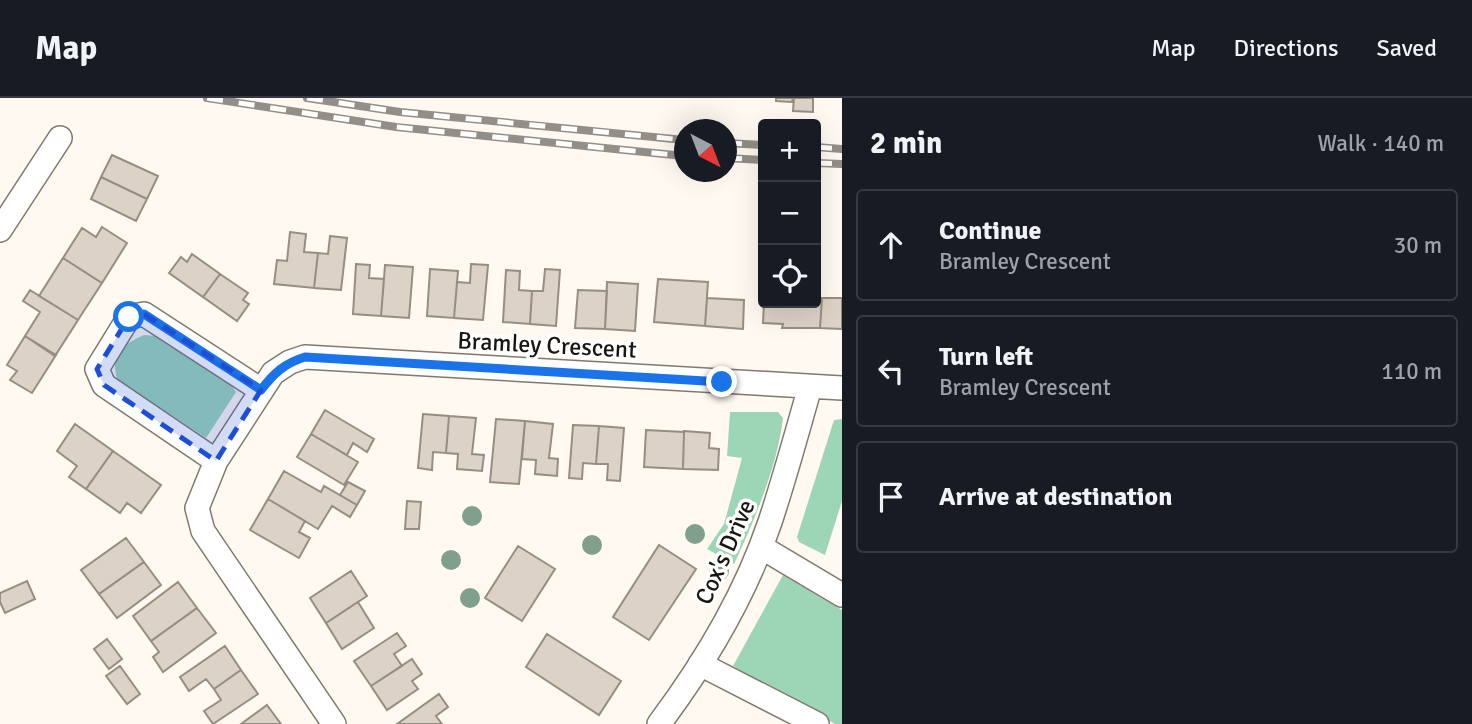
<!DOCTYPE html>
<meta charset="utf-8">
<style>
:root{--surface:#171b24;--page:#242831;--text:#f1f3f6;--muted:#9ea1a6;--line:#363941}
body{margin:0;font-family:Signika,sans-serif;background:var(--page);color:var(--text)}
.controls{position:absolute;right:21px;top:21px;display:grid;overflow:hidden;border-radius:7px;box-shadow:0 7px 28px #0002}
.controls button{width:63px;height:63px;display:grid;place-items:center;padding:0;border:0;border-bottom:2px solid var(--line);background:var(--surface);color:var(--text);font:35px sans-serif}
.compass{position:absolute;left:674px;top:21px;width:63px;height:63px;border-radius:50%;background:var(--surface);box-shadow:0 7px 28px #0002;rotate:138deg}
.stop{position:absolute;width:21px;height:21px;margin:-16px;border:5px solid #1a73e8;border-radius:50%;background:#fff}
.stop.end{background:#1a73e8;border-color:#fff;box-shadow:0 2px 7px #0008}
.list{margin:0;padding:0;list-style:none}
h2{display:flex;justify-content:space-between;align-items:center;height:91px;margin:0;padding:0 28px;font-size:30px}
h2 small{font-size:23px;font-weight:400;color:var(--muted)}
.list li{display:grid;grid-template-columns:46px 1fr auto;gap:21px;align-items:center;box-sizing:border-box;height:112px;margin:0 14px 14px;padding:0 14px;border:2px solid var(--line);border-radius:7px}
.list b{display:block;font-size:26px;white-space:nowrap}
.list p{margin:0;font-size:23px;white-space:nowrap;color:var(--muted)}
.list em{font-size:23px;font-style:normal;color:var(--muted)}
.icon{flex:none;width:38px;height:38px;fill:none;stroke:currentColor;stroke-width:2;stroke-linecap:round;stroke-linejoin:round}
.map{position:relative;flex:none;width:842px;height:626px;overflow:hidden}
header{display:flex;align-items:center;gap:42px;box-sizing:border-box;height:98px;padding:0 35px;background:var(--surface);border-bottom:2px solid var(--line)}
header strong{font-size:33px}
nav{display:flex;gap:38px;margin-inline-start:auto;font-size:24px}
main{display:flex}
aside{flex:1;background:var(--surface)}
.map>svg:first-child{display:block}
</style>
<header>
<strong>Map</strong>
<nav><a>Map</a><a>Directions</a><a>Saved</a></nav>
</header>
<main>
<div class="map">
<svg width="842" height="626" viewBox="0 0 842 626">
<rect width="100%" height="100%" fill="#fff9f1"/>
<path fill="#9dd6b7" d="M 144,237 L 156,238 L 231,287 L 236,294 L 206,340 L 117,281 C 110,255 122,247 144,237 Z
M 730,314 L 778,314 L 783,320 C 778,366 754,424 734,466 L 707,451 L 724,426 L 742,360 L 727,358 Z
M 842,321 L 842,403 L 825,457 L 799,444 L 797,439 L 834,322 Z
M 783,477 L 842,512 L 842,626 L 835,626 L 733,568 Z"/>
<path fill="#dcd2c5" stroke="#968e81" stroke-width="2" d="M 776,0 L 793,0 L 792,4 L 776,3 Z
M 794,0 L 813,0 L 813,14 L 793,13 Z
M 112,57 L 158,78 L 147,101 L 101,79 Z
M 101,79 L 147,101 L 136,123 L 91,101 Z
M 816,112 L 820,112 L 818,147 L 816,147 Z
M 102,129 L 127,145 L 102,185 L 63,160 L 82,130 L 96,139 Z
M 290,134 L 306,136 L 304,154 L 318,155 L 314,190 L 274,186 L 277,162 L 287,163 Z
M 330,138 L 347,140 L 341,192 L 314,190 L 318,155 L 328,156 Z
M 192,156 L 220,176 L 203,199 L 169,175 L 181,159 L 187,164 Z
M 63,160 L 102,185 L 78,222 L 39,198 Z
M 356,166 L 370,167 L 369,180 L 384,181 L 381,218 L 353,216 Z
M 471,166 L 488,167 L 483,222 L 454,220 L 457,184 L 470,185 Z
M 385,167 L 413,169 L 409,220 L 381,218 Z
M 430,171 L 458,173 L 454,220 L 427,218 Z
M 545,171 L 560,172 L 556,228 L 530,226 L 532,193 L 543,193 Z
M 506,172 L 520,173 L 519,192 L 532,193 L 530,226 L 503,224 Z
M 220,176 L 248,195 L 243,202 L 249,206 L 237,223 L 203,199 Z
M 658,181 L 708,184 L 705,228 L 654,224 Z
M 607,184 L 638,186 L 635,233 L 605,231 Z
M 30,192 L 78,222 L 55,258 L 25,238 L 40,214 L 23,203 Z
M 578,192 L 607,193 L 605,231 L 575,230 Z
M 707,200 L 744,202 L 743,231 L 705,228 Z
M 816,200 L 822,200 L 820,230 L 782,230 L 783,226 L 763,225 L 764,205 L 816,205 Z
M 822,200 L 842,200 L 842,231 L 820,230 Z
M 25,238 L 56,257 L 32,295 L 10,282 L 17,273 L 7,267 Z
M 325,312 L 374,341 L 367,354 L 353,345 L 347,357 L 311,336 Z
M 423,316 L 449,318 L 446,355 L 433,354 L 432,372 L 418,370 Z
M 449,318 L 476,320 L 472,356 L 484,357 L 482,373 L 457,371 L 458,356 L 446,355 Z
M 496,321 L 525,323 L 519,386 L 490,384 Z
M 525,323 L 553,326 L 549,360 L 558,361 L 557,378 L 535,376 L 536,362 L 522,361 Z
M 75,326 L 113,353 L 86,391 L 69,379 L 77,368 L 57,353 Z
M 573,327 L 599,328 L 596,366 L 583,365 L 582,381 L 569,380 Z
M 599,328 L 624,330 L 620,383 L 607,382 L 608,366 L 596,366 Z
M 646,332 L 684,334 L 683,371 L 644,369 Z
M 684,333 L 710,335 L 709,350 L 719,351 L 718,372 L 683,371 Z
M 311,336 L 358,364 L 344,387 L 297,359 Z
M 113,353 L 161,387 L 141,415 L 127,405 L 120,415 L 86,391 Z
M 284,373 L 321,394 L 324,388 L 357,407 L 350,419 L 332,408 L 318,431 L 268,401 Z
M 348,384 L 365,393 L 357,407 L 340,397 Z
M 268,401 L 305,423 L 299,434 L 310,440 L 299,460 L 250,432 Z
M 407,403 L 421,404 L 419,431 L 405,431 Z
M 126,440 L 144,464 L 99,496 L 81,472 Z
M 659,447 L 696,471 L 649,542 L 613,519 Z
M 518,448 L 555,471 L 522,523 L 485,500 Z
M 144,464 L 161,487 L 117,520 L 99,496 Z
M 351,473 L 367,498 L 326,525 L 310,500 Z
M 27,483 L 35,501 L 5,515 L 0,504 L 0,495 Z
M 178,484 L 197,510 L 151,543 L 133,518 Z
M 358,504 L 374,530 L 342,551 L 326,525 Z
M 197,510 L 216,535 L 163,574 L 153,559 L 159,554 L 151,543 Z
M 397,535 L 406,548 L 394,556 L 402,568 L 371,588 L 354,563 Z
M 547,536 L 621,583 L 599,617 L 526,569 Z
M 107,541 L 122,561 L 109,571 L 94,551 Z
M 225,548 L 241,572 L 214,591 L 206,581 L 189,593 L 180,579 Z
M 412,561 L 422,576 L 412,583 L 418,591 L 387,612 L 371,588 Z
M 120,568 L 140,596 L 127,606 L 106,578 Z
M 241,572 L 258,596 L 213,626 L 204,613 L 221,602 L 214,591 Z
M 439,596 L 448,609 L 436,618 L 442,626 L 397,626 Z
M 267,607 L 281,626 L 241,626 Z"/>
<g fill="none" stroke-linecap="round" stroke-linejoin="round">
<defs>
<path id="street" d="M 0,132 L 60,40
M 216,363 L 104,287 L 97,271 L 129,219 L 144,216 L 261,292
M 761,449 L 842,497
M 700,566 L 817,626
M 334,626 L 203,433 L 197,410 L 216,363 L 273,275 L 290,264 L 305,259 L 842,290
M 659,626 C 704,566 746,495 770,424 C 785,379 797,334 810,289"/>
</defs>
<use href="#street" stroke="#82796d" stroke-width="26"/>
<use href="#street" stroke="#fff" stroke-width="23"/>
<defs>
<path id="rail" d="M 207,0 L 396,29 L 684,58
M 307,0 L 400,14 L 684,42
M 726,45 L 763,47
M 816,49 L 842,51
M 726,60 L 763,62
M 816,65 L 842,66"/>
</defs>
<use href="#rail" stroke="#938e88" stroke-width="8"/>
<use href="#rail" stroke="#fff" stroke-width="5" stroke-dasharray="16" stroke-linecap="butt"/>
</g>
<g fill="#80a08d">
<circle cx="472" cy="418" r="10"/>
<circle cx="695" cy="436" r="10"/>
<circle cx="592" cy="447" r="10"/>
<circle cx="451" cy="462" r="10"/>
<circle cx="719" cy="473" r="10"/>
<circle cx="470" cy="500" r="10"/>
</g>
<g fill="none" stroke-linecap="round" stroke-linejoin="round">
<path stroke="#1a73e8" stroke-width="9" d="M 129,219 L 144,216 L 261,292 C 274,275 285,265 305,259 L 722,284"/>
</g>
<path fill="#1d4ed8" fill-opacity="0.2" stroke="#1d4ed8" stroke-width="5" stroke-dasharray="14 9" stroke-linejoin="round" d="M 144,216 L 261,292 L 216,363 L 104,287 L 97,271 L 129,219 Z"/>
<g text-anchor="middle" stroke-width="7" stroke-linejoin="round" paint-order="stroke">
<g font-size="24" fill="#191510" stroke="#fff">
<text transform="translate(547 247) rotate(3)" y="8">Bramley Crescent</text>
<text transform="translate(725 454) rotate(-66)" y="8">Cox's Drive</text>
</g>
</g>
</svg>
<div class="controls">
<button>+</button>
<button>−</button>
<button><svg class="icon" aria-label="locate" viewBox="0 0 24 24"><circle cx="12" cy="12" r="6"/><path d="M12 2v4M12 18v4M2 12h4M18 12h4"/></svg></button>
</div>
<svg class="compass" viewBox="-18 -18 36 36"><path d="M0-13l5 13h-10z" fill="#e53935"/><path d="M0 13l5-13h-10z" fill="#9ea1a6"/></svg>
<div class="stop" style="left:129px;top:219px"></div>
<div class="stop end" style="left:722px;top:284px"></div>
</div>
<aside>
<h2>2 min<small>Walk · 140 m</small></h2>
<ul class="list">
<li><svg class="icon" aria-label="ahead" viewBox="0 0 24 24"><path d="M12 20V5M6 11l6-6 6 6"/></svg><div><b>Continue</b><p>Bramley Crescent</p></div><em>30 m</em></li>
<li><svg class="icon" aria-label="left" viewBox="0 0 24 24"><path d="M17 20v-9H6M10 6l-5 5 5 5"/></svg><div><b>Turn left</b><p>Bramley Crescent</p></div><em>110 m</em></li>
<li><svg class="icon" aria-label="arrive" viewBox="0 0 24 24"><path d="M6 21V4h12l-3 4 3 4H6"/></svg><div><b>Arrive at destination</b></div></li>
</ul>
</aside>
</main>
